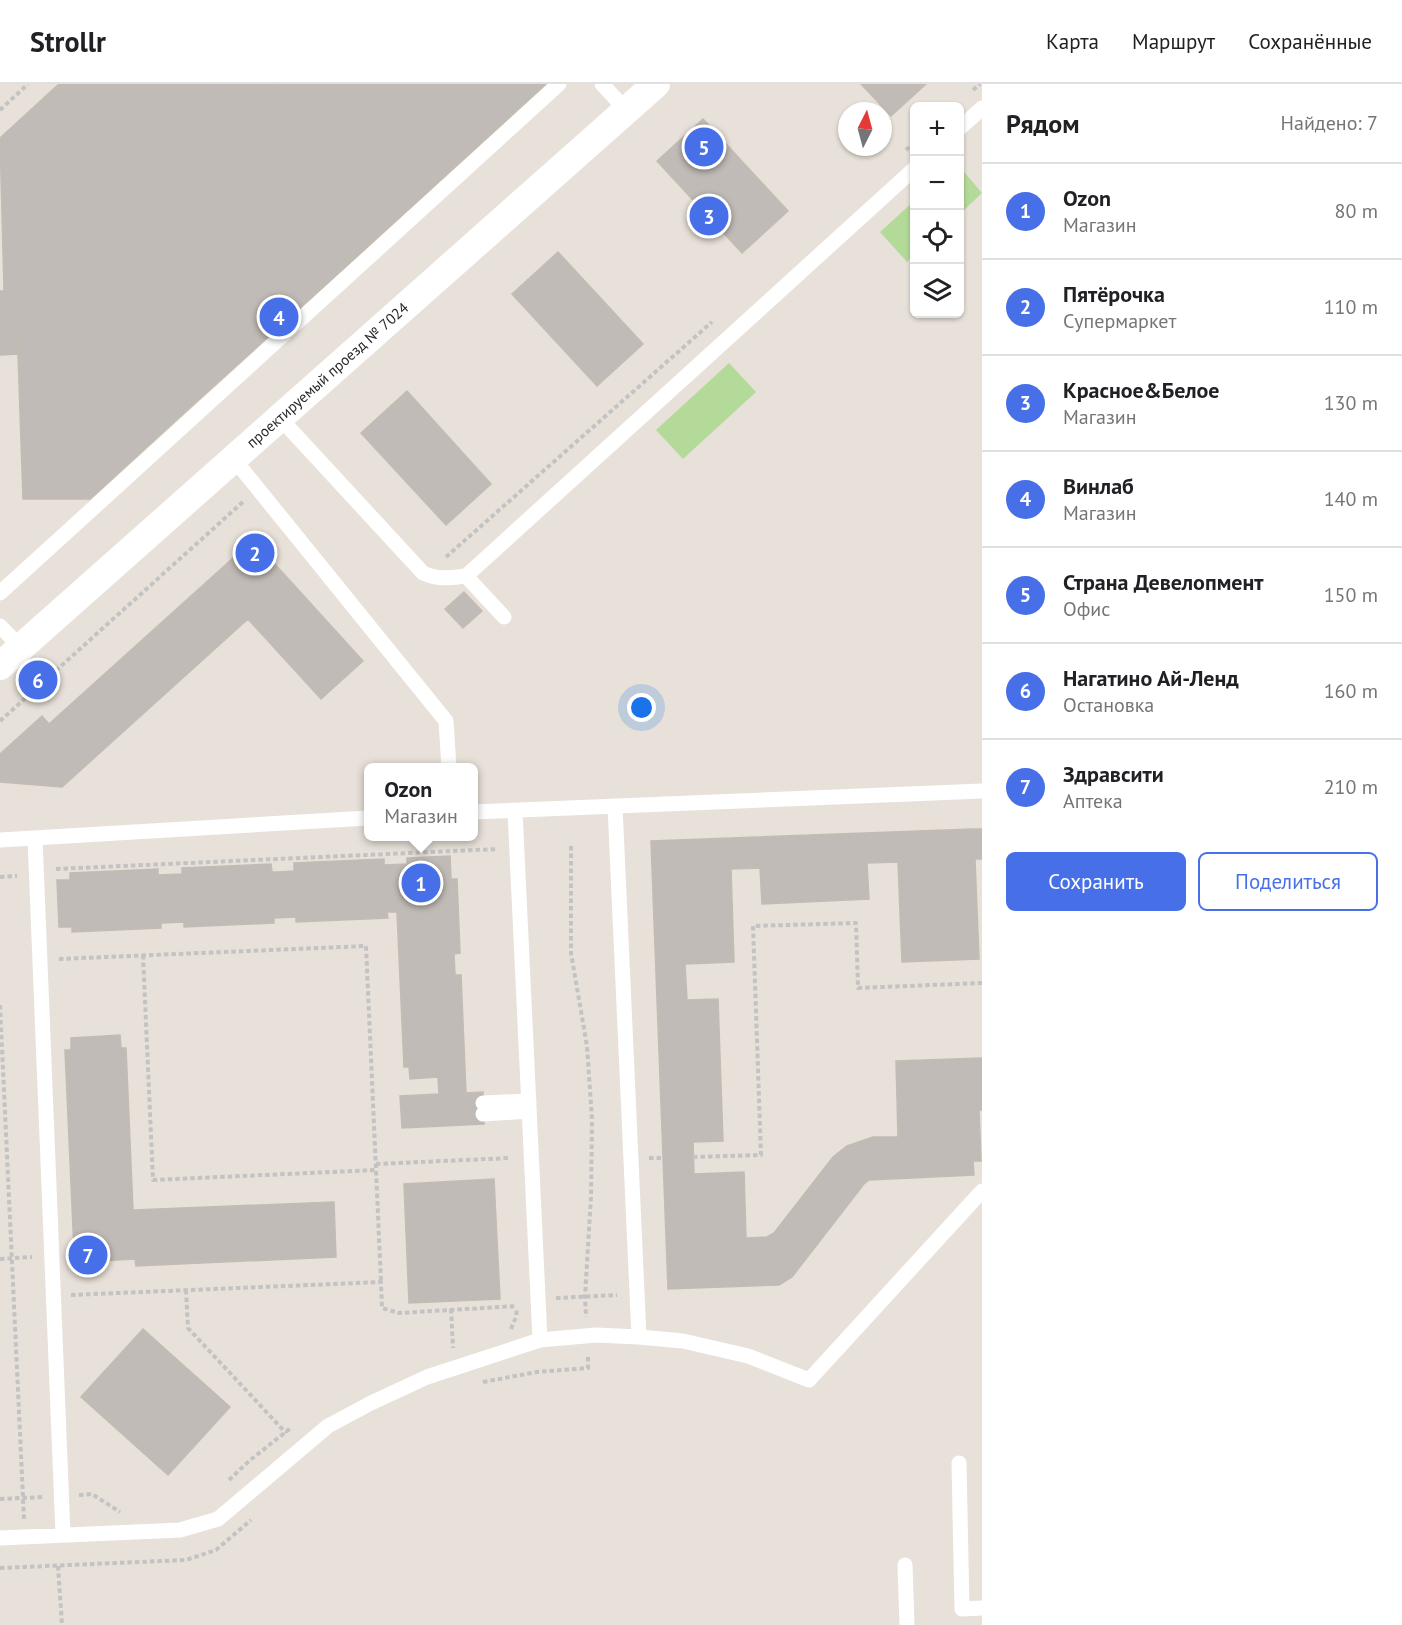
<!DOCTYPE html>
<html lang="ru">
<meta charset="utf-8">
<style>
:root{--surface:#fff;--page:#f2f2f2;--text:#202124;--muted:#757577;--line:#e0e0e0;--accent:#476fe7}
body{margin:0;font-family:"PT Sans",sans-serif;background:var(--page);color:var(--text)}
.controls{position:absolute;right:18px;top:18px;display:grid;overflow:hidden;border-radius:9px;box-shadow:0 2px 4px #0004}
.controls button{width:54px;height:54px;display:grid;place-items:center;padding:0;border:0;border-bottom:2px solid var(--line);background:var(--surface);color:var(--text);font:30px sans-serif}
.compass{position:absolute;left:838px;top:18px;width:54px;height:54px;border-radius:50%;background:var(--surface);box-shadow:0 2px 4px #0004;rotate:6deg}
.you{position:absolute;left:642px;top:624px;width:21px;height:21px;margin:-15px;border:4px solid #fff;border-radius:50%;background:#1a73e8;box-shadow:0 0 0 9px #1a73e833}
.badge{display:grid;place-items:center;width:39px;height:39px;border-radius:50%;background:var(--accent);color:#fff;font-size:20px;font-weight:700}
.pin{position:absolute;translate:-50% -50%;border:3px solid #fff;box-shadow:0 2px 6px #0006}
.popup{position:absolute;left:364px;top:679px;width:114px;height:78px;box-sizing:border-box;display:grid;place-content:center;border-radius:9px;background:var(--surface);filter:drop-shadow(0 2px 4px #0005);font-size:20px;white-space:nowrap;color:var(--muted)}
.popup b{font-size:22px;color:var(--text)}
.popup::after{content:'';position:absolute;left:50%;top:100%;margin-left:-12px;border:12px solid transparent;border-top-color:var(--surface)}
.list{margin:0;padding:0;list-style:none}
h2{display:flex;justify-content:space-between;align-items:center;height:78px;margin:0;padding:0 24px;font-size:26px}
h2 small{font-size:20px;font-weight:400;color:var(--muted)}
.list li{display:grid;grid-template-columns:39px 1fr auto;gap:18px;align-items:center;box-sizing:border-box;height:96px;padding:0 24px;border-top:2px solid var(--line)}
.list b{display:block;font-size:22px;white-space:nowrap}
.list p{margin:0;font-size:20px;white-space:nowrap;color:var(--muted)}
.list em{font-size:20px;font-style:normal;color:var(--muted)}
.actions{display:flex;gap:12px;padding:18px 24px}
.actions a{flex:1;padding:14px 0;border:2px solid var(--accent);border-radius:9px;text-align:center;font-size:21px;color:var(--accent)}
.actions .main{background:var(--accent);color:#fff}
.icon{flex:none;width:33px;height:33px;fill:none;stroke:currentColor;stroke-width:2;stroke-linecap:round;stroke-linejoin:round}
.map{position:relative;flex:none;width:982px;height:1541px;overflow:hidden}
header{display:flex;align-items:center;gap:36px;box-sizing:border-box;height:84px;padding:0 30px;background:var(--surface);border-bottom:2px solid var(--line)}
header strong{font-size:28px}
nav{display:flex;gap:33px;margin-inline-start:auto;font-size:21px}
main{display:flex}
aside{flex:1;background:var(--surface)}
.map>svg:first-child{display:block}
</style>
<header>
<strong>Strollr</strong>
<nav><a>Карта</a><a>Маршрут</a><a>Сохранённые</a></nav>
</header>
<main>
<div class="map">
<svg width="982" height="1541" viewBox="0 0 982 1541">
<rect width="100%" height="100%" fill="#e8e1d9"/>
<path fill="#b4da9a" d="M 960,83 L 982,109 L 960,130 Z
M 914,117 L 914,171 L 907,178 L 880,148 Z
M 729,279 L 756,308 L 683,375 L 656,346 Z"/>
<path fill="#c0bbb6" stroke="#c3bcb3" stroke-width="1.5" d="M 59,0 L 112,0 L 134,23 L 72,79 L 76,204 L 4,206 L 0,54 Z
M 112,0 L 202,0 L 290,97 L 332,58 L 278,0 L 546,0 L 351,178 L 341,167 L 353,157 L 318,119 L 138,283 L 182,331 L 90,415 L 82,241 L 17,242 L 17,270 L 0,271 L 0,207 L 76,204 L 72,79 L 134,23 Z
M 202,0 L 278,0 L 332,58 L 290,97 Z
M 861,0 L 926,0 L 891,32 Z
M 703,35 L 788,127 L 742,169 L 657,77 Z
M 318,119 L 353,157 L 341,167 L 351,178 L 182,331 L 138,283 Z
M 558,168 L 643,260 L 597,302 L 512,210 Z
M 82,241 L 90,415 L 23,415 L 17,242 Z
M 407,307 L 491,400 L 446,441 L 361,349 Z
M 253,456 L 363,577 L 321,615 L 248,535 L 62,703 L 0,698 L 0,670 L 42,632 L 49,640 Z
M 464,508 L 482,527 L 463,544 L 445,525 Z
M 973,745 L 982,745 L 982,775 L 975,775 L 979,875 L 902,878 L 898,778 L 867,779 L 869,815 L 762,820 L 760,784 L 731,785 L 734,878 L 685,880 L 687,916 L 718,915 L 723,1057 L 693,1058 L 694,1090 L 744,1088 L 746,1154 L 767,1153 L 774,1149 L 833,1073 L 847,1062 L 873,1053 L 898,1053 L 896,977 L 982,974 L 982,1026 L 979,1026 L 981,1077 L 973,1077 L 974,1091 L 869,1096 L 864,1100 L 792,1193 L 779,1201 L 668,1205 L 651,757 Z
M 450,772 L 451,795 L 457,795 L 460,869 L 454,870 L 455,891 L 461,891 L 466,1009 L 483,1008 L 484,1040 L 402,1044 L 400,1012 L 439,1010 L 438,993 L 410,995 L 409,983 L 404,983 L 397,828 L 387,828 L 388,834 L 296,838 L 296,833 L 274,834 L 274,839 L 184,843 L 184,838 L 161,839 L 161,844 L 72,848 L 72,843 L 59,843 L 57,796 L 70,796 L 70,789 L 158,785 L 158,791 L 182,790 L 182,784 L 271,780 L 272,788 L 278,788 L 294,787 L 294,779 L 384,775 L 384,781 L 407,780 L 407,774 Z
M 120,951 L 121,964 L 126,964 L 133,1126 L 334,1118 L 336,1173 L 136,1182 L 135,1175 L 81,1178 L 80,1167 L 74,1167 L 65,966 L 71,966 L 71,954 Z
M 494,1095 L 500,1215 L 409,1219 L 404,1100 Z
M 143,1245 L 230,1323 L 168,1391 L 81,1313 Z"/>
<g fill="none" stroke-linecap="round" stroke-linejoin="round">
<path stroke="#c3c3c3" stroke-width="4" stroke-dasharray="4.5 3" stroke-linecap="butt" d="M 973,6 L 980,0
M 0,26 L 28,0
M 906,66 L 914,58
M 446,473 L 712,238
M 0,637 L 244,417
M 571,762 L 571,869 L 587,962 L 592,1036 L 591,1113 L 585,1212 L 586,1233
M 56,785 L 498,765
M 0,793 L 17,792
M 143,871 L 153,1096 L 376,1086
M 59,875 L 366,862 L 381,1198
M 0,921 L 24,1435
M 693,1073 L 761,1071 L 753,842 L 856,839 L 858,904 L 982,899
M 649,1074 L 663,1074
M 376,1080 L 510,1074
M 0,1175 L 32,1173
M 186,1206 L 188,1244 L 286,1349
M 71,1211 L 381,1198 L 382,1224 L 399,1229 L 517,1222
M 556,1214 L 617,1211
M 451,1225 L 453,1264
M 511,1245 L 516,1233 L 517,1224
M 483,1298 L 537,1288 L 588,1284 L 588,1271
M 229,1396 L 249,1377 L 292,1343
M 79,1411 L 92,1410 L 120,1428
M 0,1415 L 44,1413
M 58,1482 L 62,1541
M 0,1484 L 186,1476 L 216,1466 L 251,1436"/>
<path stroke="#fff" stroke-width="15" d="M 602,0 L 626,26
M 960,44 L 982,24
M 279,333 L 423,489 C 438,496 450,494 466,492 L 914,85
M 233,374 L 446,637 L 449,684
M 466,492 L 504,533
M 0,509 L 559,0
M 0,542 L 21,564
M 615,722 L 639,1253
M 515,727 L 540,1256
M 474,728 L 982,707
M 35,754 L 63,1451
M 0,756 L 368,734
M 483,1019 L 529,1017
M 483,1030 L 529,1027
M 959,1379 L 962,1525 L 982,1524
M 0,1454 L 180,1446 L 218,1435 L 328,1342 L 371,1319 L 427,1293 L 540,1256 L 596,1251 L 639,1253 L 683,1257 L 748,1272 L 809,1296 L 982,1107
M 905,1481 L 907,1541"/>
<path stroke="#fff" stroke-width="28" id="s1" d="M 0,582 L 656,0"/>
</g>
<g text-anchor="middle" stroke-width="6" stroke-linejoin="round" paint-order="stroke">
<g font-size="15" fill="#272727" stroke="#fff">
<text dy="5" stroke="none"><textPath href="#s1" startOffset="438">проектируемый проезд № 7024</textPath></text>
</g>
</g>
</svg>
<div class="controls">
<button>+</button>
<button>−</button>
<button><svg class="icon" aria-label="locate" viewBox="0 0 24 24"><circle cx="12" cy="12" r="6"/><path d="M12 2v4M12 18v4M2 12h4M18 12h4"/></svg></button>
<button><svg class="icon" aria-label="layers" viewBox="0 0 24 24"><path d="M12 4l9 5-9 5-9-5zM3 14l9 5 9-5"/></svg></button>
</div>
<svg class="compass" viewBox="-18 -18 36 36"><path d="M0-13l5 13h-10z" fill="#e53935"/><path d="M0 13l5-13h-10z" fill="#757577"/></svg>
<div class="you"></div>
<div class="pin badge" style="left:421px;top:799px">1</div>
<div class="popup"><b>Ozon</b>Магазин</div>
<div class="pin badge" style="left:255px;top:469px">2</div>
<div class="pin badge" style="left:709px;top:132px">3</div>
<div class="pin badge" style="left:279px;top:233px">4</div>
<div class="pin badge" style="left:704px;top:63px">5</div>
<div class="pin badge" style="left:38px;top:596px">6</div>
<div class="pin badge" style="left:88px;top:1171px">7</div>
</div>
<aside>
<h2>Рядом<small>Найдено: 7</small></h2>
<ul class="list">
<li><span class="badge">1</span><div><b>Ozon</b><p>Магазин</p></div><em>80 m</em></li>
<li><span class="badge">2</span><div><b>Пятёрочка</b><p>Супермаркет</p></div><em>110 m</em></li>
<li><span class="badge">3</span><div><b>Красное&amp;Белое</b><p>Магазин</p></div><em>130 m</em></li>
<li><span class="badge">4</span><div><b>Винлаб</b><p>Магазин</p></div><em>140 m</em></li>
<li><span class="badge">5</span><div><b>Страна Девелопмент</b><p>Офис</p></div><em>150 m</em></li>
<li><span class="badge">6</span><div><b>Нагатино Ай-Ленд</b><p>Остановка</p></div><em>160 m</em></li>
<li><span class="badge">7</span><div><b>Здравсити</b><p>Аптека</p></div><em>210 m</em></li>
</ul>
<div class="actions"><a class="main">Сохранить</a><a>Поделиться</a></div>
</aside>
</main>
